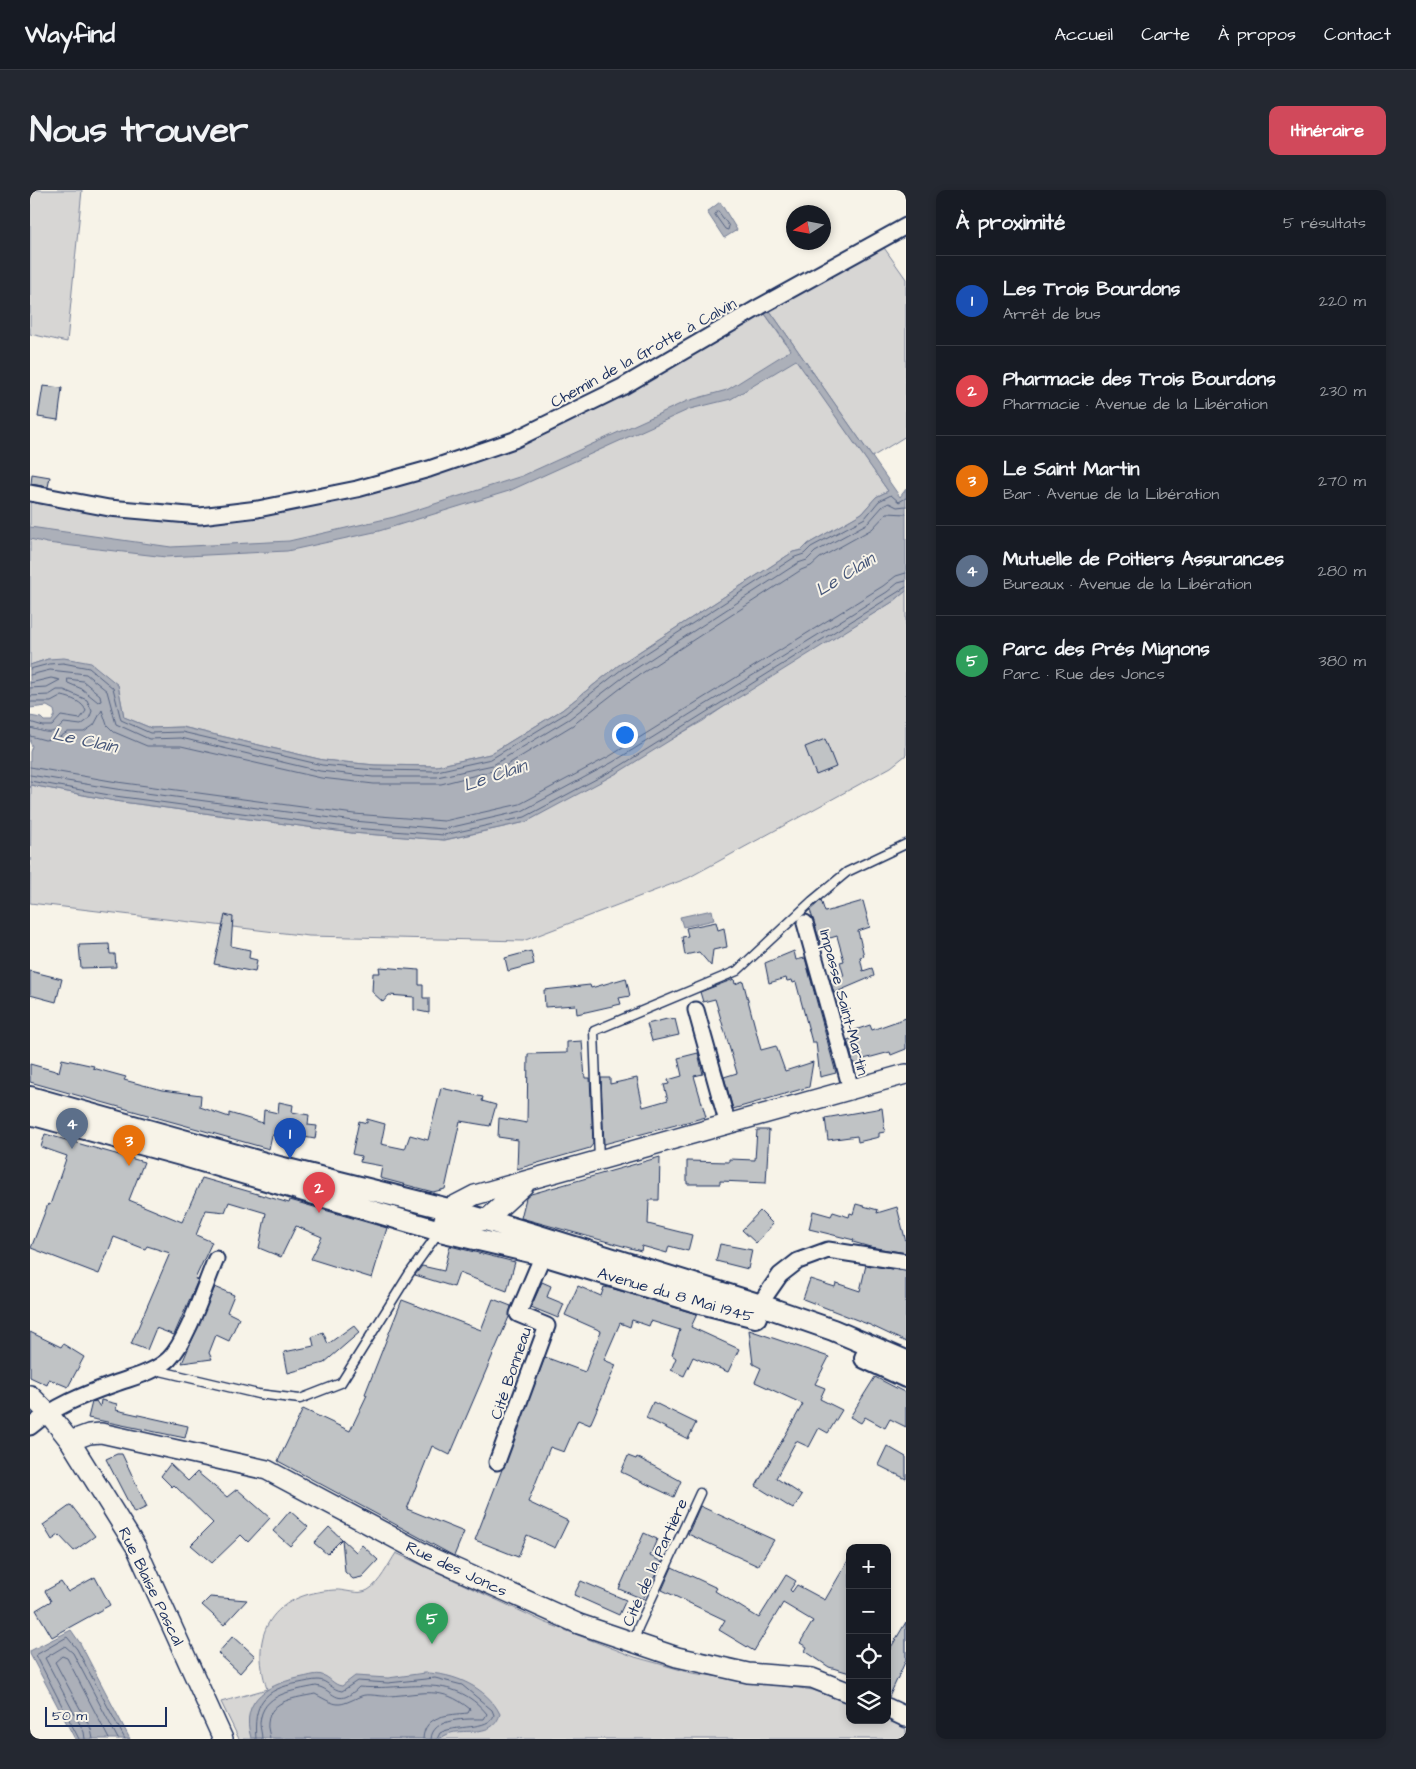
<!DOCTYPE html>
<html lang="fr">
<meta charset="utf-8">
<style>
:root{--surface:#171b24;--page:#242831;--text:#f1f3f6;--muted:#9ea1a6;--line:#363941;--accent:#d1495b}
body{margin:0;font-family:"Architects Daughter",sans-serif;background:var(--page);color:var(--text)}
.controls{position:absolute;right:15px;bottom:15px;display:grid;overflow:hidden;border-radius:10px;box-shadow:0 2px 8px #0003}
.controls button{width:45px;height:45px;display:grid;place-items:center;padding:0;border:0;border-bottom:1px solid var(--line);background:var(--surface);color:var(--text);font:25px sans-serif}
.compass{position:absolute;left:756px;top:15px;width:45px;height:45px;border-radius:50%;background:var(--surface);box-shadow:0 2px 8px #0003;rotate:259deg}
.scale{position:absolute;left:15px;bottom:12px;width:122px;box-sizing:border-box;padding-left:5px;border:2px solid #1b2f5e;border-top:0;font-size:14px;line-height:18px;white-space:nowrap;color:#1b2f5e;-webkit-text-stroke:4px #f7f3e8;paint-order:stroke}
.you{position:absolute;left:594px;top:544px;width:18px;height:18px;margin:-12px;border:4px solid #fff;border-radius:50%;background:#1a73e8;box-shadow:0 0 0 8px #1a73e833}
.badge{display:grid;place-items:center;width:32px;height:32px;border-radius:50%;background:var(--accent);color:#fff;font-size:16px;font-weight:700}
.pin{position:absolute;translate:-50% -41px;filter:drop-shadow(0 1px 2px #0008)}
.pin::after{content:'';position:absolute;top:26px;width:18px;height:15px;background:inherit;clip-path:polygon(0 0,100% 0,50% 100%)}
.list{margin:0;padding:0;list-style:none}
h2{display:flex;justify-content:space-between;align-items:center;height:65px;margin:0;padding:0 20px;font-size:21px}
h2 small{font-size:16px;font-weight:400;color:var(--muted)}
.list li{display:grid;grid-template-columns:32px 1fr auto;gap:15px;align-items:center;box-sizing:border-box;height:90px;padding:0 20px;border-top:1px solid var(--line)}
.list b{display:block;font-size:19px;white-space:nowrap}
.list p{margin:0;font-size:16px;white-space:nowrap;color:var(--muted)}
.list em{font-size:16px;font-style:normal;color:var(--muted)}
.icon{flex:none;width:28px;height:28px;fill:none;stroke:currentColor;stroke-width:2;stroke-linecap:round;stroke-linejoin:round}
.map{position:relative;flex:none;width:876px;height:1549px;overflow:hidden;border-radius:10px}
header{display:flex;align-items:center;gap:30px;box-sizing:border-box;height:70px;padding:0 25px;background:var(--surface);border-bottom:1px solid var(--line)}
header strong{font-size:24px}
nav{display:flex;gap:28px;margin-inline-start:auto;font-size:18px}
.intro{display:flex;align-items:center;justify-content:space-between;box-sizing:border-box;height:120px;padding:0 30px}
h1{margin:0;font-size:35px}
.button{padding:12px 22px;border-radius:10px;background:var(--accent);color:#fff;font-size:18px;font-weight:700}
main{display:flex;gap:30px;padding:0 30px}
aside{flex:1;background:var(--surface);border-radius:10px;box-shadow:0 2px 8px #0003}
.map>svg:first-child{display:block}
</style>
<header>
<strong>Wayfind</strong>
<nav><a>Accueil</a><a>Carte</a><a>À propos</a><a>Contact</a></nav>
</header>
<div class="intro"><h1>Nous trouver</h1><a class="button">Itinéraire</a></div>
<main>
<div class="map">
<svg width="876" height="1549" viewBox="0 0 876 1549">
<rect width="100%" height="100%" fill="#f7f3e8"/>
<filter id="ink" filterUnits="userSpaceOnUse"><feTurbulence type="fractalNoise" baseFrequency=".02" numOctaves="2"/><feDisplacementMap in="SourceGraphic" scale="10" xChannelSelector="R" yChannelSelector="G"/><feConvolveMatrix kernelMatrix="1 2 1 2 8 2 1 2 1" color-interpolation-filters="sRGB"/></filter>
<g filter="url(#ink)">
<path fill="#d7d6d4" stroke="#798299" d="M 0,0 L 52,0 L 37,152 L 0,144 Z
M 850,52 L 876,89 L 876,246 L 842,267 L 738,118 Z
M 733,121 L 858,301 L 846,307 L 832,323 L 778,354 L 772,360 L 763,362 L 589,475 L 532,520 L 460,564 L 407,576 L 345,575 L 293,570 L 152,537 L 121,538 L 94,527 L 88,495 L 18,469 L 0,475 L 0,305 L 79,318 L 228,319 L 484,250 Z
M 876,401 L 876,565 L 861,577 L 658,688 L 493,751 L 279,746 L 0,713 L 1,595 L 85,611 L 322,643 L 415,650 L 496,632 L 673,531 L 723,497 L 864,411 Z
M 366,1363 L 514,1432 L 605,1467 L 662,1483 L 783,1500 L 820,1514 L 820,1530 L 857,1530 L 876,1539 L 876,1549 L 209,1549 L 191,1512 L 237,1499 C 218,1441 244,1404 304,1400 C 315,1399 328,1406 338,1400 C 350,1393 358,1375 366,1363 Z"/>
<path fill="#acb0b9" stroke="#727c95" d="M 690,12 L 707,40 L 694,48 L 677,22 Z
M 738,118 L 870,307 L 876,299 L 876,401 L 864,411 L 589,582 L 496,632 L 414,650 L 322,643 L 85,611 L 1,595 L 0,598 L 0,562 L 2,556 L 0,552 L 0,526 L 11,528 L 14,531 L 22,531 L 25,525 L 24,520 L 17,516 L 0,518 L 0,475 L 18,469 L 34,468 L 61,473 L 88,495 L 94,527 L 121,538 L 152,537 L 293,570 L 345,575 L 407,576 L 460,564 L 532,520 L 589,475 L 763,362 L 772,360 L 778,354 L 832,323 L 846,307 L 858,301 L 766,170 L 701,209 L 660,219 L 479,301 L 349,341 L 257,361 L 136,367 L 17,353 L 0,349 L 0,337 L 141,357 L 259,351 L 364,327 L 492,286 L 657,211 L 697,200 L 761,160 L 733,121 Z
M 682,720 L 684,730 L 653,737 L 650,727 Z
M 41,1440 L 50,1453 L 100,1549 L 45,1549 L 0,1464 L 0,1461 Z
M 395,1483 C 423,1483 457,1497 470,1524 C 464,1545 444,1540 427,1542 C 420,1542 414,1546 409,1549 L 221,1548 C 209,1508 241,1493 273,1487 C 279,1486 287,1483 292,1485 C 300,1487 303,1495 312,1496 L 325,1486 L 358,1488 Z"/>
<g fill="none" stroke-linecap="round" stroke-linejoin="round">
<path stroke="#556382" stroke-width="1" d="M 688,21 L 699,36 L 698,40 L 695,39 L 685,25 Z
M 0,479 L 19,474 L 33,473 L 59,478 L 83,498 L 91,530 L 120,543 L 152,542 L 292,575 L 344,580 L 407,581 L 461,569 L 535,524 L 592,479 L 765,367 L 774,364 L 781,357 L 835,328 L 849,311 L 861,305 L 869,312 L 876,308
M 0,485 L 20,480 L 56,484 L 77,501 L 86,534 L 119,549 L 151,548 L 290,581 L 343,587 L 407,587 L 463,575 L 539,529 L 596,485 L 768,373 L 777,370 L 785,362 L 838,333 L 853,316 L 859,313 L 867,317 L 876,316
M 38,489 L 53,491 L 70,505 L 71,511 L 68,512 L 52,499 L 38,493 Z
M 0,493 L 21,488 L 30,490 L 17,497 L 0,498
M 0,506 L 19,505 L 27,500 L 34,500 L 57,510 L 62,521 L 59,529 L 51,535 L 34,533 C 21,548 15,541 0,538
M 0,512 L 21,512 L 32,506 C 41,508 53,512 56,521 L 50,529 L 31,526 L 22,536 L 13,536 L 0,532
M 0,546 L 15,550 L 28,548 L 38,542 L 54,542 L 64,535 L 72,520 L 77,535 L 84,542 L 117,556 L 151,556 L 291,588 L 344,594 L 411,594 L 470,579 L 543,535 L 600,491 L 771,380 L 781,376 L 790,368 L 842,339 L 857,323 L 876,324
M 0,577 L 87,592 L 324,624 L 414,631 L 490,614 L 580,566 L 853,396 L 866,386 L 876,383
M 0,585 L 86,599 L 324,631 L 414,639 L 492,621 L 583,572 L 857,402 L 868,393 L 876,391
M 0,591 L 85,606 L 323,638 L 414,645 L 495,627 L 587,578 L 876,397
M 49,1549 L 6,1465 L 37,1447 L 47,1459 L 95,1549
M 55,1549 L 54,1542 L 15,1468 L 35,1456 L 43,1463 L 88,1549
M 63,1549 L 61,1539 L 25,1472 L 32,1466 L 37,1468 L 79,1549
M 226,1549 C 223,1514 233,1499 269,1493 C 275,1492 282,1490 288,1490 C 297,1490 302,1500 312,1501 L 327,1491 L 358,1493 L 405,1488 L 432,1495 L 462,1520 L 464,1525 C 459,1541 425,1534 410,1543 L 407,1549
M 232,1549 C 232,1543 230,1539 230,1533 C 232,1503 263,1501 286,1496 C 304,1499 306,1520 329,1497 C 377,1501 422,1481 457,1524 L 454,1529 C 438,1529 402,1527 401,1549
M 240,1549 C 240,1544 237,1538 238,1533 C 240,1509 267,1508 285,1504 C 309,1517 307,1517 331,1506 C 338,1503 351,1507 359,1506 C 393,1504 411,1495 440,1519 L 438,1523 C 420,1525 394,1524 393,1549"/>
</g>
<path fill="#c0c3c5" stroke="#1b2f5e" d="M 13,196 L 32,198 L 28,230 L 8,227 Z
M 2,284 L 20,287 L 18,297 L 1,294 Z
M 795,549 L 806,577 L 786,585 L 775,557 Z
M 791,710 L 795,722 L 833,711 L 840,737 L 828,741 L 834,766 L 830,767 L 833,781 L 842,778 L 844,786 L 804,803 L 800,790 L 814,786 L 810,772 L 814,771 L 807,746 L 790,751 L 780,720 Z
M 195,725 L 203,727 L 201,756 L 220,760 L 219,768 L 227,770 L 225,782 L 184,774 Z
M 686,732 L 688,740 L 694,738 L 697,757 L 683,760 L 681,776 L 669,762 L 655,765 L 652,747 L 658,746 L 656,738 Z
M 79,754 L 80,764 L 85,764 L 86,777 L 51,778 L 49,755 Z
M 501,761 L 504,774 L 478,781 L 475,768 Z
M 764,761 L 766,770 L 775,768 L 806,883 L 790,887 L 786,852 L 782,852 L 766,792 L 763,793 L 762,790 L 757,791 L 756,788 L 739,793 L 735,773 Z
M 349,777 L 389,780 L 389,795 L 393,795 L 393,808 L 399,808 L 399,823 L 384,820 L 384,807 L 359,805 L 353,812 L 342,802 L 343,783 L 350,783 Z
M 0,781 L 32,789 L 26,812 L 0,805 Z
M 596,788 L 600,806 L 589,808 L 591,814 L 547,824 L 546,815 L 515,817 L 514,800 L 560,795 L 561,798 Z
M 704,789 L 705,794 L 713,791 L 731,860 L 746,856 L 755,881 L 783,872 L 779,897 L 703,919 L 694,887 L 707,883 L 685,809 L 673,812 L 670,802 Z
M 641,828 L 641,830 L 645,829 L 649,845 L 622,851 L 617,834 Z
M 876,828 L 876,859 L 861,865 L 860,862 L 834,869 L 833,873 L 827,874 L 823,872 L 817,850 L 828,847 L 825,840 L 840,835 L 842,840 Z
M 552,851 L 555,888 L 560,888 L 563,954 L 560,958 L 487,979 L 488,950 L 468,947 L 469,928 L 497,933 L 498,864 L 537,863 L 537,852 Z
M 668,863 L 673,884 L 664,886 L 676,927 L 574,954 L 571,888 L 580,888 L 580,894 L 607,888 L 613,917 L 638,910 L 634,895 L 639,894 L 638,890 L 652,886 L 648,868 Z
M 32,869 L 64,876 L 63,878 L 96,887 L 94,890 L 132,900 L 171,905 L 170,917 L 199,927 L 199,923 L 233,933 L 234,920 L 248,923 L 249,912 L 263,915 L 262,922 L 279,925 L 278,935 L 287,936 L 285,949 L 257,944 L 256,948 L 242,945 L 239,959 L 0,892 L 0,874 L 29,882 Z
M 411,898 L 453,907 L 452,911 L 466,915 L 460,936 L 430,931 L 415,999 L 403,1002 L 350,988 L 352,976 L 330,972 L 331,966 L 322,964 L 329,931 L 337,933 L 337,929 L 355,934 L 351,954 L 375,959 L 380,945 L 398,950 Z
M 852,918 L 855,942 L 849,943 L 849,947 L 828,952 L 827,946 L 798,950 L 795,928 Z
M 727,940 L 739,940 L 736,993 L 690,991 L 690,994 L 657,994 L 657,971 L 699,972 L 699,969 L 725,970 Z
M 15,944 L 114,972 L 99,1010 L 152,1032 L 172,988 L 259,1013 L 260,1010 L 357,1038 L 342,1088 L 281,1069 L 292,1047 L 266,1036 L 251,1067 L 229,1058 L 236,1023 L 199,1012 L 195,1022 L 176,1020 L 166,1045 L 182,1052 L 165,1089 L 168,1090 L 144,1145 L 126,1138 L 117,1160 L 101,1154 L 140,1063 L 117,1056 L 115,1059 L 84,1047 L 69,1084 L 1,1058 L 18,1014 L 20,1015 L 37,966 L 11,957 Z
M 630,967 L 629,1010 L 619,1010 L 618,1034 L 662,1045 L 658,1061 L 639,1056 L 637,1063 L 612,1056 L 611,1061 L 491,1028 L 496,1008 L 501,1004 Z
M 826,1014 L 848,1020 L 847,1023 L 867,1017 L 876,1052 L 876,1063 L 840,1057 L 823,1052 L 824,1050 L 779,1039 L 783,1021 L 801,1026 L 803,1022 L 819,1027 L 820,1023 L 823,1024 Z
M 730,1021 L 743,1034 L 726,1053 L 712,1040 Z
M 690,1054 L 722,1060 L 718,1079 L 686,1071 Z
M 420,1056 L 485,1072 L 477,1101 L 429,1083 L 424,1097 L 385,1085 L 392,1076 L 414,1081 Z
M 836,1075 L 876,1081 L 876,1152 L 840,1135 L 773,1109 L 780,1089 L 805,1097 L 806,1093 L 830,1101 Z
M 512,1092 L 521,1096 L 517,1107 L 534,1114 L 528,1128 L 501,1117 Z
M 548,1096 L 571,1106 L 574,1097 L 584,1099 L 667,1124 L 661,1137 L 709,1159 L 698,1182 L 663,1167 L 654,1186 L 641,1180 L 646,1168 L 642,1165 L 650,1140 L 621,1131 L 619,1136 L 602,1130 L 600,1137 L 590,1133 L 574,1170 L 586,1175 L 560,1235 L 548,1230 L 534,1262 L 520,1257 L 498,1312 L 538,1331 L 525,1358 L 497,1345 L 488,1367 L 445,1350 L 515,1167 L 555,1182 L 571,1141 L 535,1125 Z
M 185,1097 L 204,1105 L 197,1122 L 209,1128 L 199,1151 L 186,1145 L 179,1163 L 182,1169 L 152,1173 Z
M 463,1109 L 481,1116 L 479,1127 L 420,1265 L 402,1256 L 377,1319 L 434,1342 L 424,1366 L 248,1271 L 273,1219 L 320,1241 L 337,1205 L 335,1204 L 372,1110 L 451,1140 Z
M 324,1135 L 330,1142 L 294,1173 L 258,1183 L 254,1162 L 284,1156 L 282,1147 L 293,1142 L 298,1154 Z
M 719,1140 L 799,1167 L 785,1194 L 795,1198 L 790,1209 L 812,1220 L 798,1243 L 789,1238 L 779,1257 L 766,1251 L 746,1288 L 772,1305 L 763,1319 L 726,1296 L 773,1214 L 725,1192 L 731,1178 L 723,1174 Z
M 0,1142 L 31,1157 L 33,1154 L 54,1167 L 38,1197 L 19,1189 L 17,1195 L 0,1187 Z
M 845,1187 L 876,1203 L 876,1237 L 860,1229 L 855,1238 L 835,1227 L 831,1233 L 820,1227 Z
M 71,1210 L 87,1214 L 86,1220 L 158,1236 L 155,1248 L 58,1228 L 62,1212 L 66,1211 L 70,1217 Z
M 623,1212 L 666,1233 L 658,1249 L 616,1228 Z
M 857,1256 L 876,1267 L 876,1289 L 848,1275 Z
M 87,1264 L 92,1264 L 117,1317 L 104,1323 L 76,1269 Z
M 598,1266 L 606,1269 L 607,1267 L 651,1291 L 644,1307 L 591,1282 Z
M 140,1274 L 158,1291 L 167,1282 L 197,1307 L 207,1299 L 240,1328 L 218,1352 L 211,1345 L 182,1373 L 161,1355 L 183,1333 L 144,1295 L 142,1297 L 131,1286 Z
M 41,1315 L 65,1346 L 44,1361 L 29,1345 L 22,1350 L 13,1335 Z
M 670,1316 L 744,1350 L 728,1376 L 658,1344 Z
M 260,1321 L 278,1337 L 260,1356 L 243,1341 Z
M 299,1337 L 312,1349 L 297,1364 L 284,1353 Z
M 614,1343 L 627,1349 L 620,1366 L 632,1372 L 613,1409 L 589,1399 Z
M 312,1349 L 326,1362 L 332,1355 L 348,1370 L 332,1387 L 323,1389 L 315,1382 Z
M 820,1367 L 820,1483 L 799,1477 L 775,1461 L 777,1457 L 770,1453 L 783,1431 L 753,1413 L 724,1461 L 689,1440 L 695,1430 L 632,1400 L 642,1377 L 687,1398 L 685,1401 L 729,1428 L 756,1385 L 766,1391 L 760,1400 L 762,1402 L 767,1395 L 795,1410 Z
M 65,1387 L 80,1415 L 22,1447 L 6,1420 L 21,1411 L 15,1401 L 31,1392 L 38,1402 Z
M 551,1391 L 596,1410 L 589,1425 L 544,1405 Z
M 180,1407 L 217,1410 L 194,1435 L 172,1415 Z
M 876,1432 L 876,1470 L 859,1507 L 857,1507 L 857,1464 Z
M 203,1446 L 225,1466 L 210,1483 L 188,1463 Z"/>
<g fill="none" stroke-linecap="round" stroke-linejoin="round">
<defs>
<path id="service" d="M 569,970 L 564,841 L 707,781 L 782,711 L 817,682 L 876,654
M 126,1180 L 228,1204 L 270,1209 L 311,1193 L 379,1084 L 409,1042
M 604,1453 L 608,1438 L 670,1303"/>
<path id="minor" d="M 0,303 L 79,318 L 170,326 L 228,319 L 327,299 L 399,279 L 484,250 L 592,197 L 731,116 L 876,36
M 775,733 L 821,899
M 666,820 L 698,935
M 728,1123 L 734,1108 L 750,1085 L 768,1071 L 798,1060 L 876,1072
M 0,1237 C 25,1216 53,1205 84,1194 C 103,1187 124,1183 139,1169 C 158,1150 175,1094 186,1069
M 467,1272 L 517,1136 L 488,1124 L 513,1065"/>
<path id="tertiary" d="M 410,1041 L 418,1019 L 445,1005 L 876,884
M 410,1041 L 456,1030 L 494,995
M 0,1205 L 17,1222 L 40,1251 L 106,1357 L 193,1549
M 40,1251 L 59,1244 L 71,1243 L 237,1280 L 402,1368 L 549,1434 L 647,1467 L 718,1483 L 782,1488 L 820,1503
M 857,1518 L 876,1527"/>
<path id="secondary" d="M 0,907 L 249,977 L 418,1019 L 503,1044 L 731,1115 L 803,1140 L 876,1171
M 0,924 L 151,965 L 410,1041 L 513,1065 L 663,1111 L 726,1127
M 835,1168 L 876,1187"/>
</defs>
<use href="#service" stroke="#1b2f5e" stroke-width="11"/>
<use href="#minor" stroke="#1b2f5e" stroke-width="19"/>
<use href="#tertiary" stroke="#1b2f5e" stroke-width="22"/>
<use href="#secondary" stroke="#1b2f5e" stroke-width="24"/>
<use href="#service" stroke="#f7f3e8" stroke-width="8"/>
<use href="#minor" stroke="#f7f3e8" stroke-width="15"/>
<use href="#tertiary" stroke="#f7f3e8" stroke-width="19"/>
<use href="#secondary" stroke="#f7f3e8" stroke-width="20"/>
</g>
</g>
<g text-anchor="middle" stroke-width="4" stroke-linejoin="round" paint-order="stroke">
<g font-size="16" fill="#1b2f5e" stroke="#f7f3e8">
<text transform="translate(613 162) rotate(-29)" y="6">Chemin de la Grotte à Calvin</text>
<text transform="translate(815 812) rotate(75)" y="6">Impasse Saint-Martin</text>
<text transform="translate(646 1104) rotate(16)" y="6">Avenue du 8 Mai 1945</text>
<text transform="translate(480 1183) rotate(-71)" y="6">Cité Bonneau</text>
<text transform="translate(624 1372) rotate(-66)" y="6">Cité de la Partière</text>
<text transform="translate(427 1378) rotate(25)" y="6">Rue des Joncs</text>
<text transform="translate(122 1396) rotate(64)" y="6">Rue Blaise Pascal</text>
</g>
<g font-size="18" font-style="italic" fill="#465679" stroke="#f7f3e8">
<text transform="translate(815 384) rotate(-32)" y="6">Le Clain</text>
<text transform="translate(55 550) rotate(12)" y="6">Le Clain</text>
<text transform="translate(465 585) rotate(-19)" y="6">Le Clain</text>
</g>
</g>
</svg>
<div class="controls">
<button>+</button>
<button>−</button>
<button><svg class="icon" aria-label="locate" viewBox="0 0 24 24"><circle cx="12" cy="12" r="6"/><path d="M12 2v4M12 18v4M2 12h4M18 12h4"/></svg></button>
<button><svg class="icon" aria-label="layers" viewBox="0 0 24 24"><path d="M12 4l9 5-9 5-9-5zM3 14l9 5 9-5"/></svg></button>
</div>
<svg class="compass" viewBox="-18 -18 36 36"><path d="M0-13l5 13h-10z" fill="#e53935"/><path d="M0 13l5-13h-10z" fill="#9ea1a6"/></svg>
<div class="scale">50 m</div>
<div class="you"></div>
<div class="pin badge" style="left:260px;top:969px;background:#1a4fb4">1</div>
<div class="pin badge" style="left:289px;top:1023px;background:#e0444e">2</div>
<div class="pin badge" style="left:99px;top:976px;background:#e8710a">3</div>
<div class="pin badge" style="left:42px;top:959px;background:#5c6f8a">4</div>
<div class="pin badge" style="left:402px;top:1454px;background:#2e9e5b">5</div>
</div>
<aside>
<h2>À proximité<small>5 résultats</small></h2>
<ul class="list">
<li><span class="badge" style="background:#1a4fb4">1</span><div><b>Les Trois Bourdons</b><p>Arrêt de bus</p></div><em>220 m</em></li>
<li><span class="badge" style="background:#e0444e">2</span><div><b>Pharmacie des Trois Bourdons</b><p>Pharmacie · Avenue de la Libération</p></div><em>230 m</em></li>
<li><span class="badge" style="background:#e8710a">3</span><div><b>Le Saint Martin</b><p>Bar · Avenue de la Libération</p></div><em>270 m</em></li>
<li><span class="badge" style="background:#5c6f8a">4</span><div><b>Mutuelle de Poitiers Assurances</b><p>Bureaux · Avenue de la Libération</p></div><em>280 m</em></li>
<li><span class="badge" style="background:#2e9e5b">5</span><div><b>Parc des Prés Mignons</b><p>Parc · Rue des Joncs</p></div><em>380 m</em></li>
</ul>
</aside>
</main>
